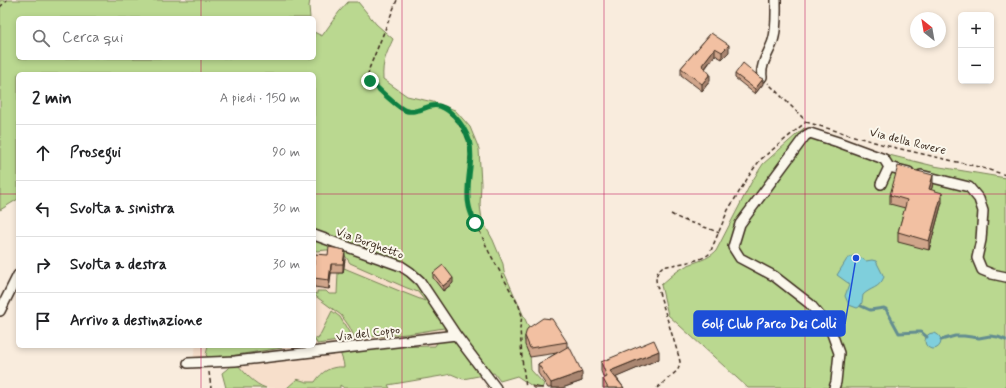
<!DOCTYPE html>
<html lang="it">
<meta charset="utf-8">
<style>
:root{--surface:#fff;--page:#f6f6f6;--text:#202124;--muted:#757577;--line:#e0e0e0}
body{margin:0;font-family:Mynerve,sans-serif;background:var(--page);color:var(--text)}
.controls{position:absolute;right:12px;top:12px;display:grid;overflow:hidden;border-radius:6px;box-shadow:0 2px 6px #0003}
.controls button{width:36px;height:36px;display:grid;place-items:center;padding:0;border:0;border-bottom:1px solid var(--line);background:var(--surface);color:var(--text);font:20px sans-serif}
.compass{position:absolute;left:910px;top:12px;width:36px;height:36px;border-radius:50%;background:var(--surface);box-shadow:0 2px 6px #0003;rotate:329deg}
.stop{position:absolute;width:12px;height:12px;margin:-9px;border:3px solid #0b8043;border-radius:50%;background:#fff}
.stop.end{background:#0b8043;border-color:#fff;box-shadow:0 1px 4px #0008}
.list{margin:0;padding:0;list-style:none}
h2{display:flex;justify-content:space-between;align-items:center;height:52px;margin:0;padding:0 16px;font-size:17px}
h2 small{font-size:13px;font-weight:400;color:var(--muted)}
.list li{display:grid;grid-template-columns:26px 1fr auto;gap:12px;align-items:center;box-sizing:border-box;height:56px;padding:0 16px;border-top:1px solid var(--line)}
.list b{display:block;font-size:15px;white-space:nowrap}
.list em{font-size:13px;font-style:normal;color:var(--muted)}
.icon{flex:none;width:22px;height:22px;fill:none;stroke:currentColor;stroke-width:2;stroke-linecap:round;stroke-linejoin:round}
.map{position:relative;flex:none;width:1006px;height:388px;overflow:hidden}
.search{position:absolute;background:var(--surface);box-shadow:0 2px 6px #0003;left:16px;top:16px;width:300px;height:44px;display:flex;align-items:center;gap:10px;box-sizing:border-box;padding:0 14px;border-radius:6px;color:var(--muted);font-size:15px}
.panel{position:absolute;background:var(--surface);box-shadow:0 2px 6px #0003;left:16px;top:72px;width:300px;height:276px;border-radius:6px}
.map>svg:first-child{display:block}
</style>
<div class="map">
<svg width="1006" height="388" viewBox="0 0 1006 388">
<rect width="100%" height="100%" fill="#f9ecdd"/>
<filter id="ink" filterUnits="userSpaceOnUse"><feTurbulence type="fractalNoise" baseFrequency=".025" numOctaves="2"/><feDisplacementMap in="SourceGraphic" scale="8" xChannelSelector="R" yChannelSelector="G"/><feConvolveMatrix kernelMatrix="1 2 1 2 8 2 1 2 1" color-interpolation-filters="sRGB"/></filter>
<g filter="url(#ink)">
<path fill="#f7dfcb" d="M 314,240 L 411,282 L 436,316 L 445,331 L 435,346 L 385,347 L 342,357 L 344,360 L 344,367 L 336,367 L 320,374 L 315,382 L 307,382 L 297,379 L 287,388 L 266,388 L 261,386 L 249,377 L 237,364 L 192,367 L 194,354 L 196,346 L 314,346 Z"/>
<path fill="#bad890" stroke="#7a8157" d="M 0,0 L 310,0 L 309,6 L 310,18 L 18,18 L 18,58 L 314,58 L 314,32 L 322,36 L 339,12 L 348,2 L 358,2 L 376,24 L 393,39 C 386,55 382,62 383,79 L 407,96 L 433,102 L 455,110 L 470,127 L 479,149 L 481,184 L 480,205 L 482,220 L 493,240 L 503,264 L 504,272 L 529,328 L 524,339 L 530,354 L 531,370 L 544,384 L 542,388 L 535,388 L 517,376 L 500,381 L 494,373 L 463,379 L 451,374 L 447,375 L 388,385 L 390,388 L 344,388 L 340,385 L 340,388 L 287,388 L 297,379 L 307,382 L 315,382 C 322,371 331,366 344,367 C 344,361 341,357 340,351 L 385,347 L 435,346 L 445,331 L 444,328 L 407,334 L 355,338 L 349,326 L 341,315 L 314,295 L 314,293 L 317,294 L 317,291 L 326,291 L 329,294 L 337,294 L 338,273 L 343,273 L 344,268 L 402,292 L 425,301 L 418,292 L 407,288 L 350,263 L 344,254 L 337,250 L 326,250 L 317,251 L 314,250 L 314,74 L 18,74 L 18,199 L 0,210 Z
M 804,128 L 885,154 L 934,166 L 1006,178 L 1006,388 L 748,388 L 668,315 L 661,285 C 669,278 676,271 686,266 C 697,261 707,260 716,251 L 751,183 L 763,164 Z
M 332,311 L 340,317 L 353,339 L 317,344 L 316,341 L 314,341 L 314,338 L 318,339 Z
M 208,346 L 283,346 L 282,348 L 210,359 L 206,355 Z
M 237,364 C 245,373 254,384 266,388 L 226,388 L 222,373 L 232,365 Z"/>
<path fill="#7fcfdc" stroke="#648d90" d="M 855,255 L 860,257 L 866,261 L 872,260 L 876,261 L 884,277 C 879,289 871,287 863,295 C 862,300 863,306 857,308 L 849,305 L 845,296 L 849,285 L 848,283 L 837,275 L 847,259 Z
M925 341a8 8 0 1 1 16 0a8 8 0 1 1-16 0Z"/>
<g fill="none" stroke-linecap="round" stroke-linejoin="round">
<path stroke="#648d90" stroke-width="3" d="M 861,306 L 870,310 L 884,308 L 886,309 L 899,333 L 918,332 L 921,332 L 927,337
M 941,340 L 955,336 L 964,336 L 979,338 L 990,336 L 998,337 L 1006,340"/>
<defs>
<path id="minor" d="M 762,77 C 760,64 769,53 773,41 C 777,28 776,14 776,0
M 921,175 L 969,187 L 979,199 L 983,211 L 981,240 L 977,258 L 982,270 L 992,274 L 1006,277
M 881,184 L 889,167 L 909,172
M 314,235 L 401,266 L 410,272 L 420,281 L 456,335 L 496,388
M 0,311 L 18,275
M 188,363 L 235,361 L 456,335
M 834,388 L 836,382 L 839,353 L 830,328 L 810,304 L 774,276 L 740,258 L 733,247 L 740,224 L 805,136 L 810,133 L 838,142 L 884,159 L 889,167"/>
</defs>
<use href="#minor" stroke="#3b2a1e" stroke-width="12"/>
<path stroke="#3b2a1e" stroke-width="1.5" stroke-dasharray="4 3" stroke-linecap="butt" d="M 397,0 L 369,69 L 368,76 L 369,81 L 401,109 L 407,111 L 415,111 L 432,106 L 441,106 L 447,109 L 456,119 L 467,137 L 470,148 L 468,196 L 469,207 L 489,252 L 519,306 L 522,316 L 520,328 L 522,359 L 526,388
M 0,7 L 7,0
M 806,122 L 888,146 L 979,167 L 1006,175
M 671,214 C 686,223 703,225 719,233
M 209,372 L 211,388
M 657,388 L 678,370 L 680,362 L 679,357 L 657,286 C 655,277 656,273 662,267 C 674,264 700,262 709,254 C 709,254 712,249 712,248 L 728,210 L 752,171 L 760,160 L 806,122 L 802,117 L 768,83"/>
<use href="#minor" stroke="#fbf7ec" stroke-width="9"/>
</g>
<path fill="#d0a58b" stroke="#3b2a1e" d="M 711,33 L 729,52 L 722,59 L 715,55 L 705,69 L 710,81 L 702,91 L 681,75 L 681,68 Z
M 735,74 L 763,84 L 755,94 L 735,78 Z
M 933,184 L 931,190 L 942,202 L 929,250 L 898,242 L 898,232 L 905,208 L 890,204 L 890,195 Z
M 314,254 L 345,259 L 343,273 L 331,273 L 329,289 L 314,287 Z
M 433,273 L 453,283 L 443,291 L 433,278 Z
M 525,336 L 567,342 L 567,347 L 582,381 L 562,388 L 548,388 L 538,373 L 538,364 L 557,353 L 530,357 L 525,345 Z
M 659,359 L 616,377 L 624,388 L 603,388 L 603,379 L 604,379 L 601,371 L 601,362 Z"/>
<path fill="#a98671" stroke="#3b2a1e" d="M 729,45 L 729,52 L 722,59 L 722,52 Z
M 715,48 L 715,55 L 702,72 L 702,65 Z
M 710,74 L 710,81 L 702,91 L 702,84 Z
M 763,79 L 763,84 L 755,94 L 755,89 Z
M 933,175 L 933,184 L 929,198 L 929,189 Z
M 942,193 L 942,202 L 929,250 L 929,241 Z
M 345,250 L 345,259 L 343,273 L 343,264 Z
M 331,264 L 331,273 L 329,289 L 329,280 Z
M 453,278 L 453,283 L 443,291 L 443,286 Z
M 659,351 L 659,359 L 610,380 L 610,371 Z
M 582,372 L 582,381 L 562,388 L 551,388 L 551,383 Z"/>
<path fill="#f2c0a2" stroke="#3b2a1e" d="M 711,33 L 729,45 L 722,52 L 715,48 L 702,65 L 710,74 L 702,84 L 681,68 Z
M 743,63 L 756,74 L 759,77 L 763,79 L 755,89 L 735,74 Z
M 898,166 L 933,175 L 929,189 L 942,193 L 929,241 L 898,232 L 907,200 L 890,195 Z
M 329,247 L 345,250 L 343,264 L 331,264 L 329,280 L 314,278 L 314,254 L 328,255 Z
M 443,265 L 453,278 L 443,286 L 433,273 Z
M 543,318 L 552,319 L 567,342 L 530,348 L 525,336 L 527,329 Z
M 654,340 L 659,351 L 610,371 L 624,388 L 608,388 L 603,379 L 607,377 L 601,362 Z
M 569,346 L 582,372 L 551,383 L 538,364 Z
M 532,386 L 543,388 L 533,388 Z"/>
</g>
<g fill="none" stroke-linecap="round" stroke-linejoin="round" filter="url(#ink)">
<path stroke="#0b8043" stroke-width="5" d="M 370,81 C 378,88 398,109 407,111 C 415,113 423,108 431,106 C 447,102 464,125 469,140 C 475,161 464,185 469,206 C 470,212 473,218 475,223"/>
</g>
<path fill="none" stroke="#c2185b" stroke-width="1" stroke-opacity="0.55" d="M 201,0 L 201,18M 402,0 L 402,388M 604,0 L 604,388M 805,0 L 805,388M 201,58 L 201,74M 0,194 L 18,194M 314,194 L 1006,194M 201,346 L 201,388"/>
<g text-anchor="middle" stroke-width="4" stroke-linejoin="round" paint-order="stroke">
<g font-size="12" fill="#3b2a1e" stroke="#fbf7ec">
<text transform="translate(908 141) rotate(14)" y="4">Via della Rovere</text>
<text transform="translate(370 243) rotate(20)" y="4">Via Borghetto</text>
<text transform="translate(368 333) rotate(-7)" y="4">Via del Coppo</text>
</g>
</g>
<path fill="none" stroke="#1d4ed8" stroke-width="1.5" d="M856 258L845 324"/>
<circle fill="#1d4ed8" stroke="#fbf7ec" stroke-width="1.5" cx="856" cy="258" r="4"/>
<rect fill="#1d4ed8" stroke="#1d4ed8" stroke-width="1.5" x="694" y="311" width="151" height="25" rx="4"/>
<g font-size="13" text-anchor="middle" font-weight="bold" fill="#fff">
<text x="769" y="328">Golf Club Parco Dei Colli</text>
</g>
</svg>
<div class="controls">
<button>+</button>
<button>−</button>
</div>
<svg class="compass" viewBox="-18 -18 36 36"><path d="M0-13l5 13h-10z" fill="#e53935"/><path d="M0 13l5-13h-10z" fill="#757577"/></svg>
<div class="stop" style="left:475px;top:223px"></div>
<div class="stop end" style="left:370px;top:81px"></div>
<div class="search"><svg class="icon" aria-label="search" viewBox="0 0 24 24"><circle cx="10" cy="10" r="6"/><path d="M15 15l6 6"/></svg>Cerca qui</div>
<section class="panel">
<h2>2 min<small>A piedi · 150 m</small></h2>
<ul class="list">
<li><svg class="icon" aria-label="ahead" viewBox="0 0 24 24"><path d="M12 20V5M6 11l6-6 6 6"/></svg><div><b>Prosegui</b></div><em>90 m</em></li>
<li><svg class="icon" aria-label="left" viewBox="0 0 24 24"><path d="M17 20v-9H6M10 6l-5 5 5 5"/></svg><div><b>Svolta a sinistra</b></div><em>30 m</em></li>
<li><svg class="icon" aria-label="right" viewBox="0 0 24 24"><path d="M7 20v-9h11M14 6l5 5-5 5"/></svg><div><b>Svolta a destra</b></div><em>30 m</em></li>
<li><svg class="icon" aria-label="arrive" viewBox="0 0 24 24"><path d="M6 21V4h12l-3 4 3 4H6"/></svg><div><b>Arrivo a destinazione</b></div></li>
</ul>
</section>
</div>
